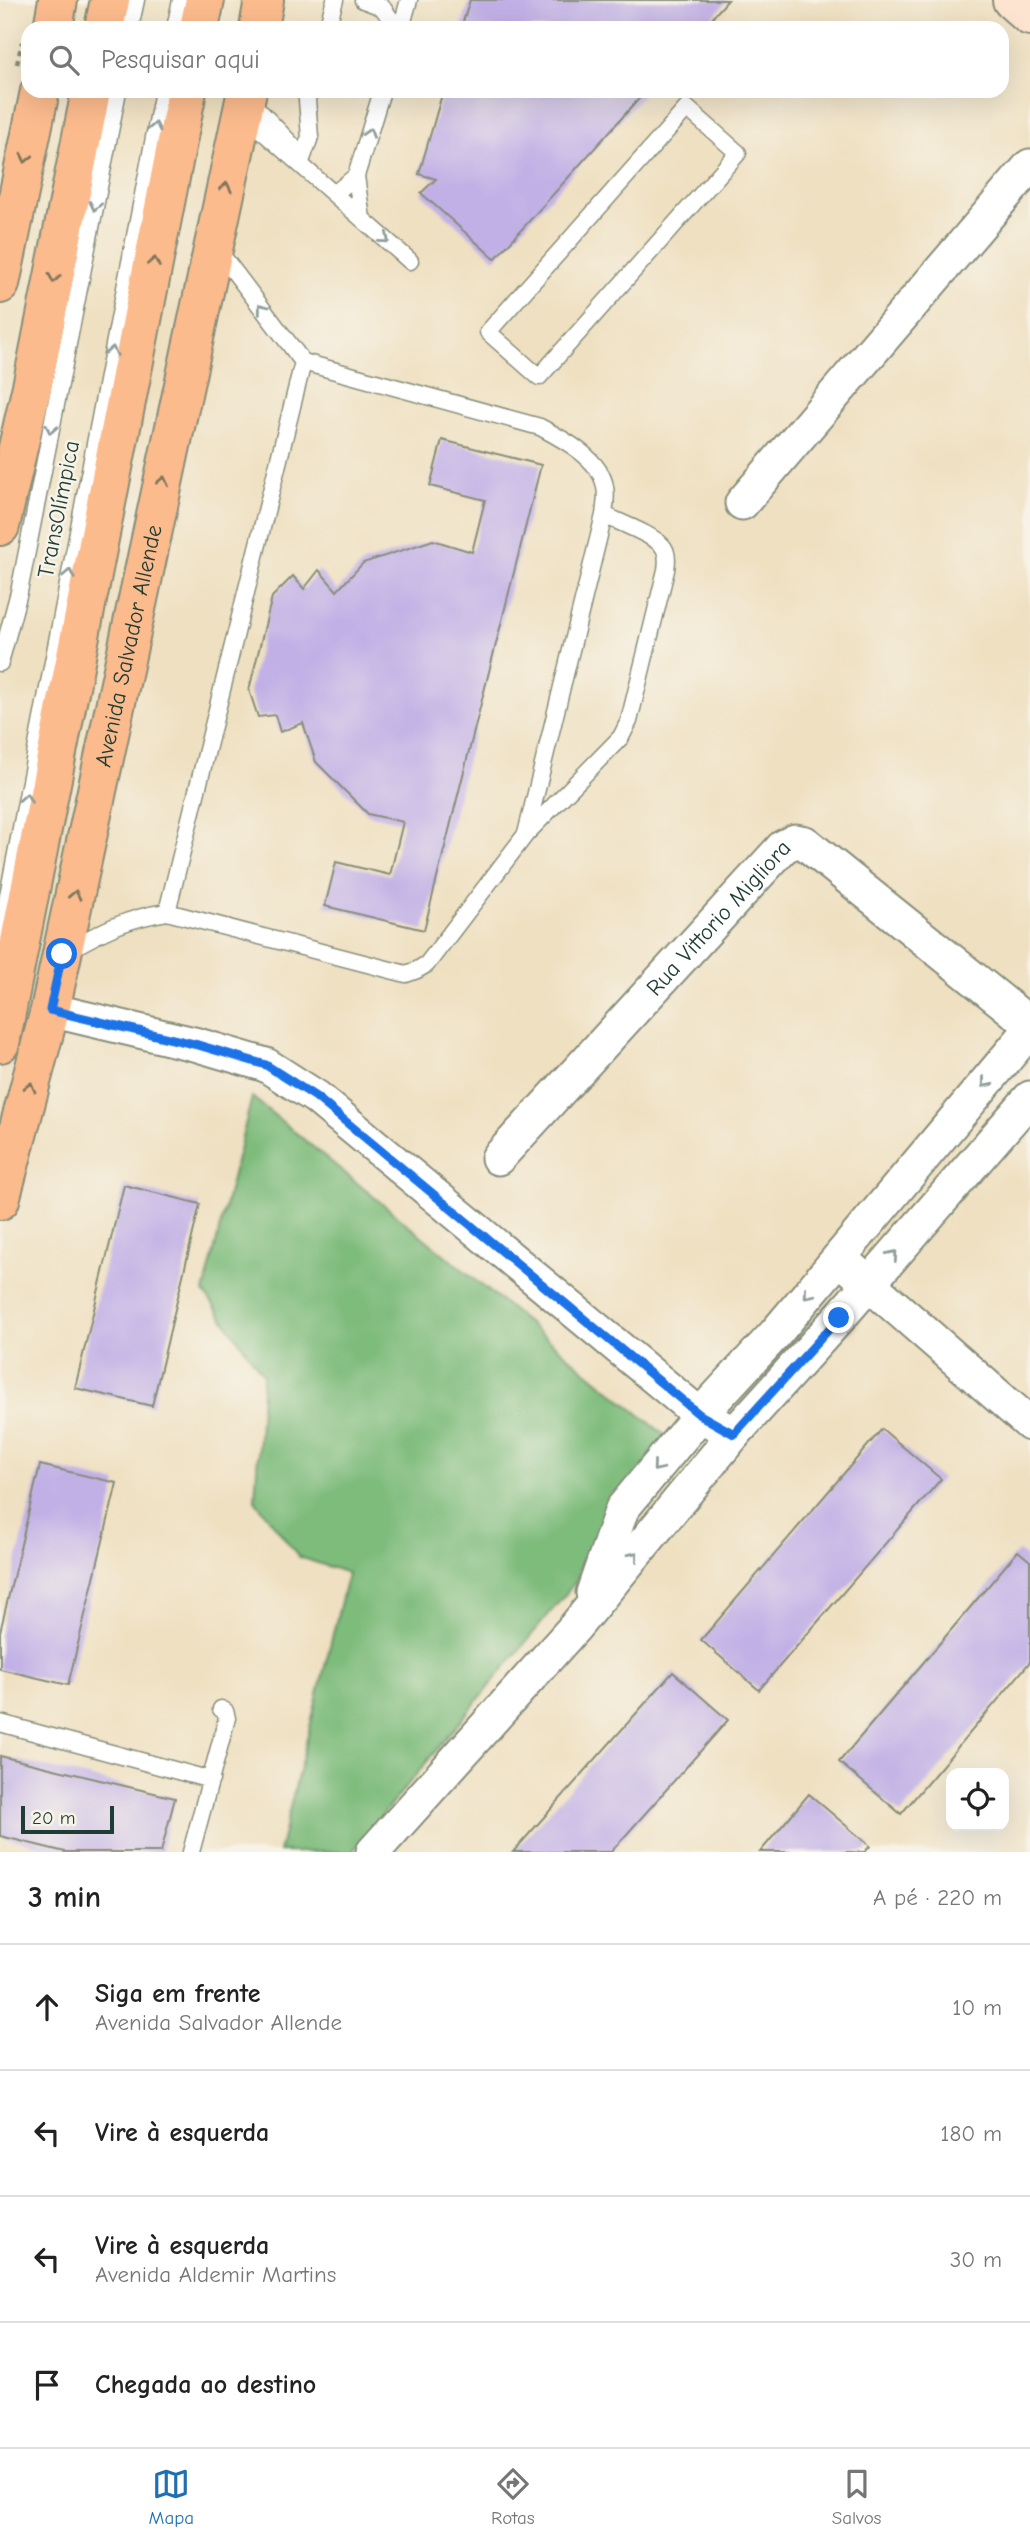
<!DOCTYPE html>
<html lang="pt">
<meta charset="utf-8">
<style>
:root{--surface:#fff;--page:#f6f6f6;--text:#222;--muted:#767676;--line:#e0e0e0;--accent:#1f6fb2}
body{margin:0;font-family:"Comic Neue",sans-serif;background:var(--page);color:var(--text)}
.controls{position:absolute;right:21px;bottom:21px;display:grid;overflow:hidden;border-radius:14px;box-shadow:0 7px 28px #0002}
.controls button{width:63px;height:63px;display:grid;place-items:center;padding:0;border:0;border-bottom:2px solid var(--line);background:var(--surface);color:var(--text);font:35px sans-serif}
.scale{position:absolute;left:21px;bottom:18px;width:93px;box-sizing:border-box;padding-left:7px;border:4px solid #1f3d34;border-top:0;font-size:19px;line-height:24px;white-space:nowrap;color:#1f3d34;-webkit-text-stroke:5px #f7f3e8;paint-order:stroke}
.stop{position:absolute;width:21px;height:21px;margin:-16px;border:5px solid #1a73e8;border-radius:50%;background:#fff}
.stop.end{background:#1a73e8;border-color:#fff;box-shadow:0 2px 7px #0008}
.list{margin:0;padding:0;list-style:none}
h2{display:flex;justify-content:space-between;align-items:center;height:91px;margin:0;padding:0 28px;font-size:30px}
h2 small{font-size:23px;font-weight:400;color:var(--muted)}
.list li{display:grid;grid-template-columns:46px 1fr auto;gap:21px;align-items:center;box-sizing:border-box;height:126px;padding:0 28px;border-top:2px solid var(--line)}
.list b{display:block;font-size:26px;white-space:nowrap}
.list p{margin:0;font-size:23px;white-space:nowrap;color:var(--muted)}
.list em{font-size:23px;font-style:normal;color:var(--muted)}
.icon{flex:none;width:38px;height:38px;fill:none;stroke:currentColor;stroke-width:2;stroke-linecap:round;stroke-linejoin:round}
.map{position:relative;flex:none;width:1030px;height:1852px;overflow:hidden}
.search{position:absolute;background:var(--surface);box-shadow:0 7px 28px #0002;left:21px;right:21px;top:21px;height:77px;display:flex;align-items:center;gap:18px;box-sizing:border-box;padding:0 24px;border-radius:21px;color:var(--muted);font-size:26px}
.sheet{height:595px;background:var(--surface)}
nav{display:flex;justify-content:space-around;align-items:center;box-sizing:border-box;height:98px;border-top:2px solid var(--line);background:var(--surface);font-size:19px;color:var(--muted)}
nav a{display:grid;justify-items:center;gap:4px}
nav .on{color:var(--accent)}
.map>svg:first-child{display:block}
</style>
<div class="map">
<svg width="1030" height="1852" viewBox="0 0 1030 1852">
<rect width="100%" height="100%" fill="#f7f3e8"/>
<filter id="ink" filterUnits="userSpaceOnUse"><feTurbulence type="fractalNoise" baseFrequency=".0143" numOctaves="2"/><feDisplacementMap in="SourceGraphic" scale="14" xChannelSelector="R" yChannelSelector="G"/><feConvolveMatrix kernelMatrix="1 2 1 2 8 2 1 2 1" color-interpolation-filters="sRGB"/></filter>
<filter id="wash" filterUnits="userSpaceOnUse"><feTurbulence type="fractalNoise" baseFrequency=".00686" numOctaves="4" result="noise"/><feDisplacementMap in="SourceGraphic" scale="28" xChannelSelector="R" yChannelSelector="G"/><feGaussianBlur stdDeviation="1.57" result="paint"/><feColorMatrix in="noise" values="0 0 0 0 0 0 0 0 0 0 0 0 0 0 0 0 0 1.4 0 .05"/><feComposite in="paint" operator="in"/></filter>
<g filter="url(#wash)">
<rect width="100%" height="100%" fill="#efe0c1"/>
<path fill="#7ebc7b" stroke="#4e7c58" stroke-width="2" d="M 252,1097 L 684,1451 L 352,1852 L 279,1852 L 348,1573 L 299,1557 L 255,1500 L 263,1374 L 204,1292 Z"/>
<g id="blocks">
<path fill="#c1b0e6" d="M 470,0 L 728,0 L 703,28 L 461,28 Z
M 443,91 L 646,91 L 495,259 L 421,193 L 436,179 L 419,174 Z
M 442,440 L 541,465 L 424,930 L 325,906 L 336,862 L 390,875 L 403,822 L 368,814 L 316,762 L 303,723 L 280,732 L 275,715 L 258,717 L 249,690 L 272,597 L 293,576 L 304,589 L 319,570 L 337,591 L 363,563 L 433,540 L 472,552 L 485,500 L 430,486 Z
M 124,1185 L 200,1204 L 152,1406 L 75,1388 Z
M 882,1429 L 941,1479 L 759,1690 L 701,1640 Z
M 40,1465 L 117,1483 L 68,1685 L 0,1669 L 0,1632 Z
M 1018,1551 L 1030,1561 L 1030,1662 L 901,1814 L 839,1762 Z
M 673,1672 L 728,1720 L 611,1852 L 513,1852 Z
M 0,1756 L 175,1798 L 161,1852 L 65,1852 L 0,1836 Z
M 809,1794 L 870,1846 L 865,1852 L 760,1852 Z"/>
</g>
</g>
<g filter="url(#ink)">
<use href="#blocks" fill-opacity="0" stroke="#878e7a" stroke-width="2"/>
<g fill="none" stroke-linecap="round" stroke-linejoin="round">
<defs>
<path id="lane" d="M 363,0 L 382,7 L 397,28
M 130,28 L 136,0
M 175,28 L 181,0
M 327,28 L 335,0
M 401,28 L 409,0
M 247,98 L 292,145
M 687,108 L 738,153 L 539,377 L 488,332 Z
M 244,115 L 410,261
M 302,159 L 310,137 L 307,100 L 309,91
M 356,176 L 382,91
M 334,194 L 356,176 L 362,219
M 0,663 L 19,592 L 118,91
M 526,834 L 621,737 L 629,721 L 666,570 C 667,563 668,555 664,548 C 657,536 618,522 604,515
M 167,912 L 303,362
M 0,937 L 163,91
M 67,951 C 102,931 127,918 167,912 L 406,974 L 417,970 L 427,964 L 526,834 L 604,515 C 605,506 607,495 605,487 C 601,459 563,439 540,427 L 303,362 L 217,249
M 0,1723 L 211,1780
M 191,1852 L 227,1718 L 225,1711 L 221,1709"/>
<g id="street">
<path d="M 742,503 L 1030,166"/>
<path d="M 50,1010 L 198,1045 L 266,1065 L 316,1097 L 700,1415 L 734,1434"/>
<path id="s1" d="M 498,1158 L 783,847 L 795,841 L 805,843 L 1030,1024"/>
<path d="M 852,1269 L 1030,1424"/>
<path d="M 593,1593 L 622,1509 L 700,1415 L 775,1334 L 1030,1030"/>
<path d="M 373,1852 L 575,1627 L 734,1434 L 839,1318 L 1030,1098"/>
</g>
<path id="secondary" d="M 1012,0 L 1030,16"/>
<g id="primary">
<path d="M 53,28 L 58,0"/>
<path d="M 259,28 L 264,0"/>
<path d="M 0,284 L 40,91"/>
<path id="s2" d="M 0,1200 L 50,1010 L 247,91"/>
</g>
<path id="highway" d="M 104,28 L 110,0
M 199,28 L 205,0
M 0,526 L 33,382 L 91,91
M 0,1043 L 187,91"/>
</defs>
<use href="#lane" stroke="#878e7a" stroke-width="19"/>
<use href="#street" stroke="#878e7a" stroke-width="37"/>
<use href="#secondary" stroke="#878e7a" stroke-width="42"/>
<use href="#primary" stroke="#878e7a" stroke-width="42"/>
<use href="#highway" stroke="#878e7a" stroke-width="42"/>
<path stroke="#878e7a" stroke-width="4.5" stroke-dasharray="5 5" stroke-linecap="butt" d="M 17,64 L 22,42"/>
<use href="#lane" stroke="#fff" stroke-width="16"/>
<use href="#street" stroke="#fff" stroke-width="33"/>
<use href="#secondary" stroke="#fde4d1" stroke-width="38"/>
<use href="#primary" stroke="#fbbb8d" stroke-width="38"/>
<use href="#highway" stroke="#fbbb8d" stroke-width="38"/>
</g>
<defs><path id="oneway-chevron" d="M-2-3.5L2.5 0L-2 3.5" fill="none" stroke-width="1.6" stroke-linecap="round" stroke-linejoin="round" transform="scale(1.75)"/></defs>
<g stroke="#8f9e9a">
<use href="#oneway-chevron" transform="translate(155 127) rotate(-79)"/>
<use href="#oneway-chevron" transform="translate(369 133) rotate(-73)"/>
<use href="#oneway-chevron" transform="translate(95 206) rotate(101)"/>
<use href="#oneway-chevron" transform="translate(385 239) rotate(41)"/>
<use href="#oneway-chevron" transform="translate(262 308) rotate(-128)"/>
<use href="#oneway-chevron" transform="translate(112 351) rotate(-79)"/>
<use href="#oneway-chevron" transform="translate(51 429) rotate(101)"/>
<use href="#oneway-chevron" transform="translate(69 574) rotate(-79)"/>
<use href="#oneway-chevron" transform="translate(26 798) rotate(-81)"/>
<use href="#oneway-chevron" transform="translate(986 1083) rotate(130)"/>
<use href="#oneway-chevron" transform="translate(893 1255) rotate(-49)"/>
<use href="#oneway-chevron" transform="translate(808 1294) rotate(130)"/>
<use href="#oneway-chevron" transform="translate(657 1467) rotate(130)"/>
<use href="#oneway-chevron" transform="translate(634 1556) rotate(-51)"/>
</g>
<g stroke="#82765c">
<use href="#oneway-chevron" transform="translate(26 158) rotate(102)"/>
<use href="#oneway-chevron" transform="translate(226 187) rotate(-78)"/>
<use href="#oneway-chevron" transform="translate(154 262) rotate(-79)"/>
<use href="#oneway-chevron" transform="translate(54 278) rotate(101)"/>
<use href="#oneway-chevron" transform="translate(163 481) rotate(-78)"/>
<use href="#oneway-chevron" transform="translate(75 895) rotate(-78)"/>
<use href="#oneway-chevron" transform="translate(30 1087) rotate(-75)"/>
</g>
</g>
<g fill="none" stroke-linecap="round" stroke-linejoin="round" filter="url(#ink)">
<path stroke="#1a73e8" stroke-width="9" d="M 62,954 L 50,1010 L 198,1045 L 266,1065 L 316,1097 L 700,1415 L 734,1434 L 839,1318"/>
</g>
<g text-anchor="middle" stroke-width="5" stroke-linejoin="round" paint-order="stroke">
<g font-size="23" fill="#1f3d34" stroke="#f7f3e8">
<text transform="translate(58 509) rotate(-79)" y="8">TransOlímpica</text>
<text dy="8" stroke="none"><textPath href="#s2" startOffset="569">Avenida Salvador Allende</textPath></text>
<text dy="8" stroke="none"><textPath href="#s1" startOffset="326">Rua Vittorio Migliora</textPath></text>
</g>
</g>
</svg>
<div class="controls">
<button><svg class="icon" aria-label="locate" viewBox="0 0 24 24"><circle cx="12" cy="12" r="6"/><path d="M12 2v4M12 18v4M2 12h4M18 12h4"/></svg></button>
</div>
<div class="scale">20 m</div>
<div class="stop" style="left:62px;top:954px"></div>
<div class="stop end" style="left:839px;top:1318px"></div>
<div class="search"><svg class="icon" aria-label="search" viewBox="0 0 24 24"><circle cx="10" cy="10" r="6"/><path d="M15 15l6 6"/></svg>Pesquisar aqui</div>
</div>
<section class="sheet">
<h2>3 min<small>A pé · 220 m</small></h2>
<ul class="list">
<li><svg class="icon" aria-label="ahead" viewBox="0 0 24 24"><path d="M12 20V5M6 11l6-6 6 6"/></svg><div><b>Siga em frente</b><p>Avenida Salvador Allende</p></div><em>10 m</em></li>
<li><svg class="icon" aria-label="left" viewBox="0 0 24 24"><path d="M17 20v-9H6M10 6l-5 5 5 5"/></svg><div><b>Vire à esquerda</b></div><em>180 m</em></li>
<li><svg class="icon" aria-label="left" viewBox="0 0 24 24"><path d="M17 20v-9H6M10 6l-5 5 5 5"/></svg><div><b>Vire à esquerda</b><p>Avenida Aldemir Martins</p></div><em>30 m</em></li>
<li><svg class="icon" aria-label="arrive" viewBox="0 0 24 24"><path d="M6 21V4h12l-3 4 3 4H6"/></svg><div><b>Chegada ao destino</b></div></li>
</ul>
</section>
<nav>
<a class="on"><svg class="icon" aria-label="map" viewBox="0 0 24 24"><path d="M3 6l6-2 6 2 6-2v14l-6 2-6-2-6 2zM9 4v14M15 6v14"/></svg>Mapa</a>
<a><svg class="icon" aria-label="directions" viewBox="0 0 24 24"><path d="M12 3l9 9-9 9-9-9zM9 14v-3h6M13 9l2 2-2 2"/></svg>Rotas</a>
<a><svg class="icon" aria-label="saved" viewBox="0 0 24 24"><path d="M7 4h10v16l-5-4-5 4z"/></svg>Salvos</a>
</nav>
